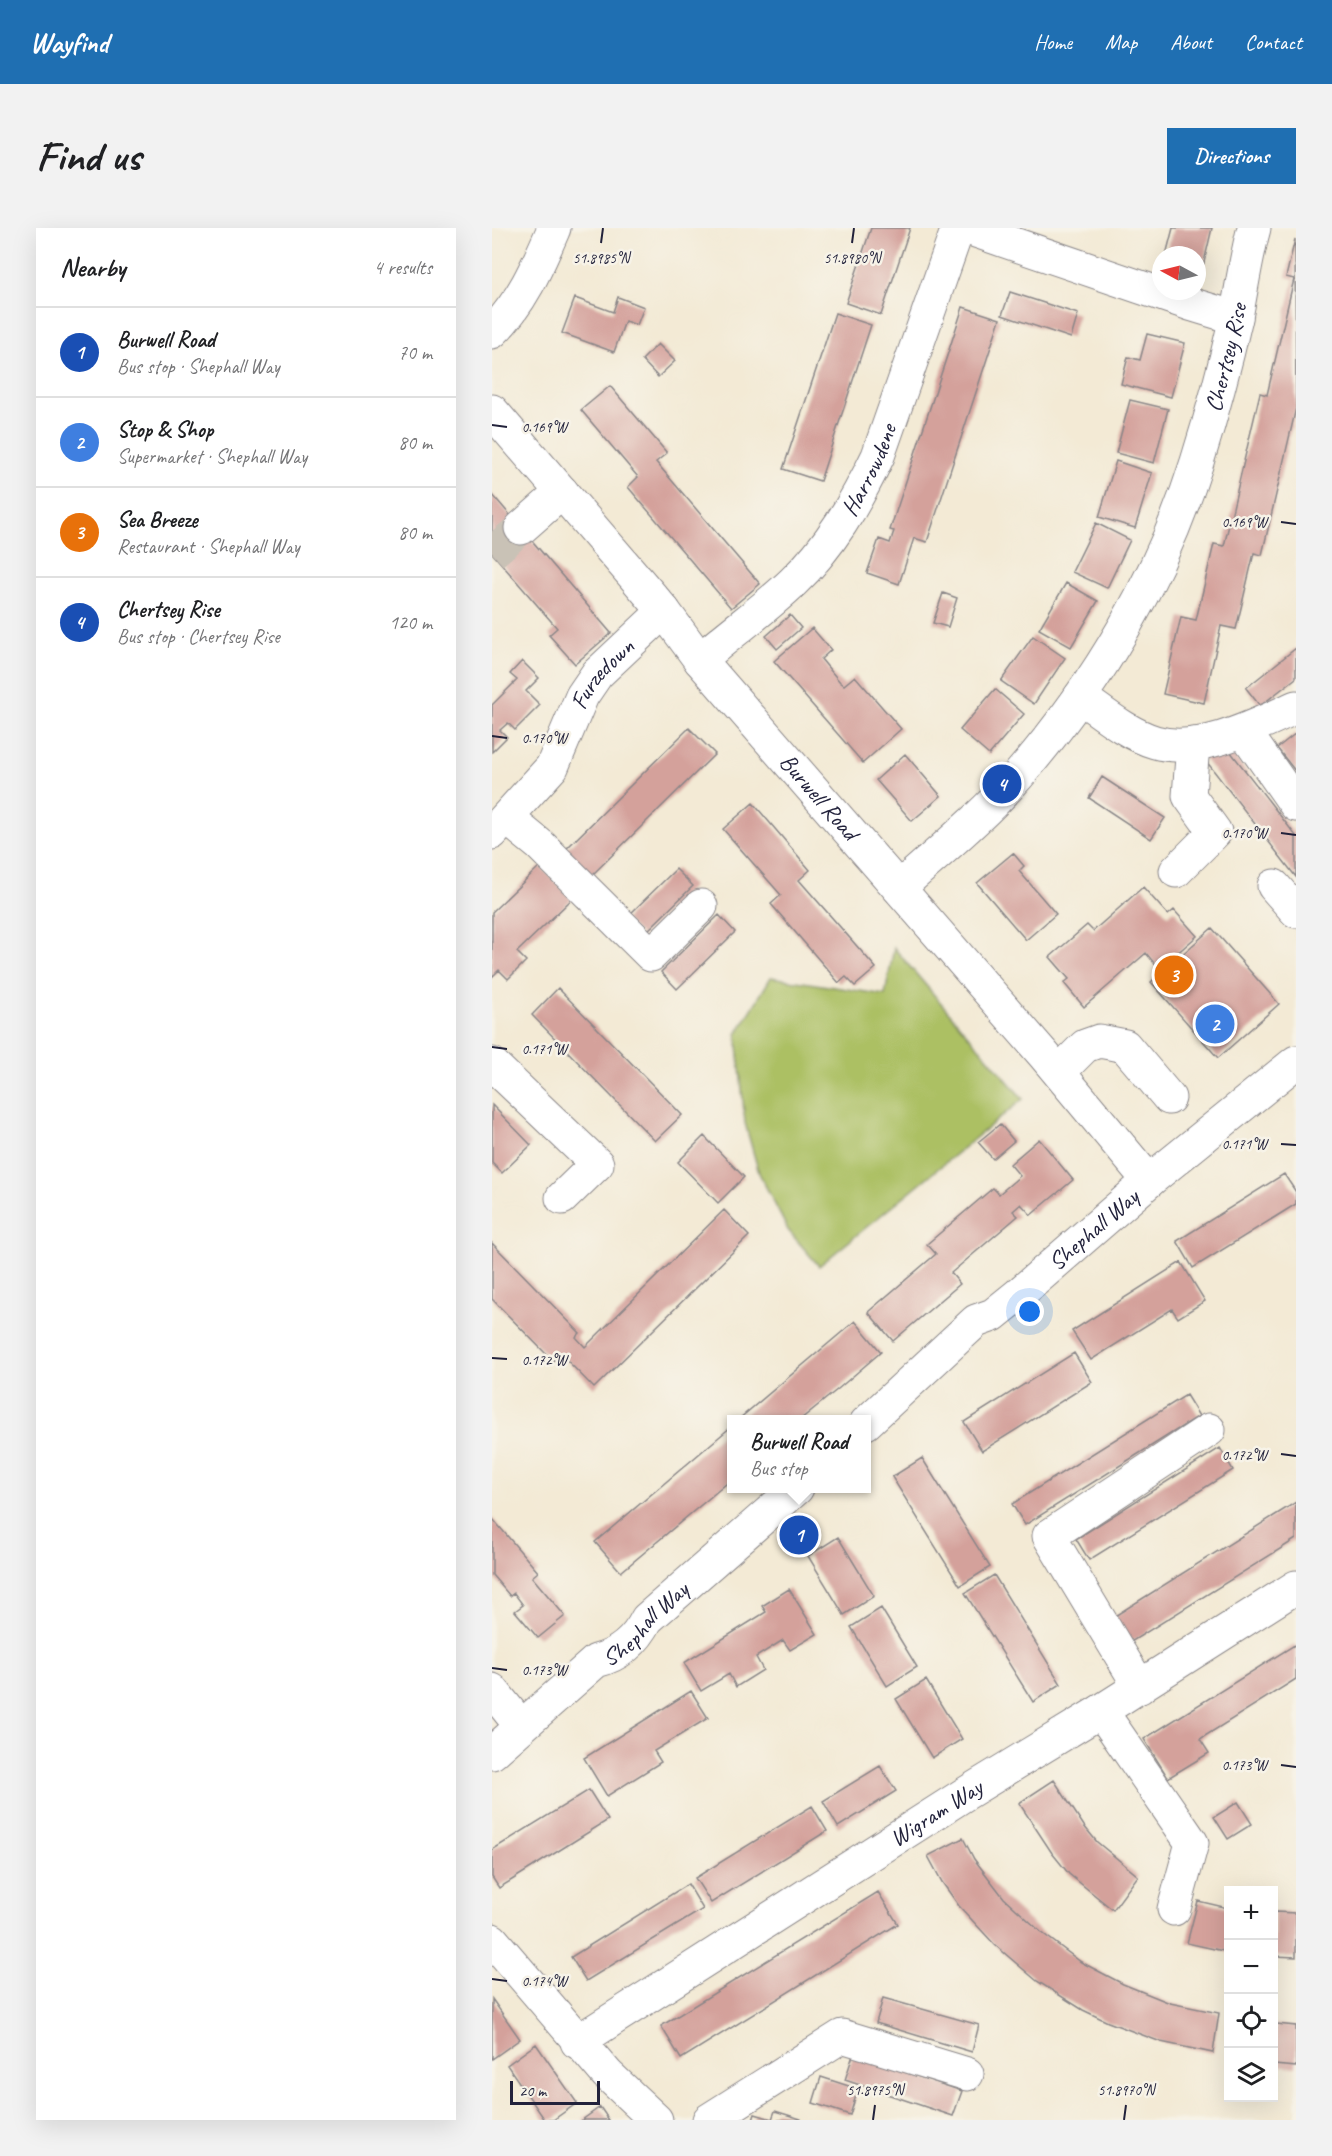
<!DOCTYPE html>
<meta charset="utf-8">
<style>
:root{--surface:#fff;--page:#f2f2f2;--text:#202124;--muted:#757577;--line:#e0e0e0;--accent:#1f6fb2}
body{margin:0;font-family:Caveat,sans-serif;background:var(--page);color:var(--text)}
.controls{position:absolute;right:18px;bottom:18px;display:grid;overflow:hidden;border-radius:0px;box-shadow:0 6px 24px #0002}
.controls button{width:54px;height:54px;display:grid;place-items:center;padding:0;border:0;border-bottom:2px solid var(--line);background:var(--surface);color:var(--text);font:30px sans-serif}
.compass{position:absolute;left:660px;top:18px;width:54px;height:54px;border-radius:50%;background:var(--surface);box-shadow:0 6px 24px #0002;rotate:277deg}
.scale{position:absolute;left:18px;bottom:15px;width:90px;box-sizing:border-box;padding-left:6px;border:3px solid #22223b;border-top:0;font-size:16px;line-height:21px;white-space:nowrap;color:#22223b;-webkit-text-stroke:4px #f7f3e8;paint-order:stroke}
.you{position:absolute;left:538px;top:1084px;width:21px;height:21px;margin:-15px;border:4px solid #fff;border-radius:50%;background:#1a73e8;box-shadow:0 0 0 9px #1a73e833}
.badge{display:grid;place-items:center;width:39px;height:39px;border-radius:50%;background:var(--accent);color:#fff;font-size:20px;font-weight:700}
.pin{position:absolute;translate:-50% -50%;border:3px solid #fff;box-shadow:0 2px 6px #0006}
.popup{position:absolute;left:235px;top:1187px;width:144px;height:78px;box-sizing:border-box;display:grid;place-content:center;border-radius:0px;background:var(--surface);filter:drop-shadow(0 2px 4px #0005);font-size:20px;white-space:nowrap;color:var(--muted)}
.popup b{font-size:22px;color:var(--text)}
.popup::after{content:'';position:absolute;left:50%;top:100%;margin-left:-12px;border:12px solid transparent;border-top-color:var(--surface)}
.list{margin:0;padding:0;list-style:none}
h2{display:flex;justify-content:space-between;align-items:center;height:78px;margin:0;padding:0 24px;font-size:26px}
h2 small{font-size:20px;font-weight:400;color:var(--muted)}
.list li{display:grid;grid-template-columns:39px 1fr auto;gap:18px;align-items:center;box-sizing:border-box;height:90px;padding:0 24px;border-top:2px solid var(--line)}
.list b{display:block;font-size:22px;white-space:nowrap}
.list p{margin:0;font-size:20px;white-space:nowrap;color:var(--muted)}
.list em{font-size:20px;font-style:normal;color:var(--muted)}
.icon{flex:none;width:33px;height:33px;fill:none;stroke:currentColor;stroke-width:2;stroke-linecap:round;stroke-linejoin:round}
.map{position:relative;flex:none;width:804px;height:1892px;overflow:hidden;border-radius:0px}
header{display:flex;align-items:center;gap:36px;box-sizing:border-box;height:84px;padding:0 30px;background:var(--accent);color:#fff}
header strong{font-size:28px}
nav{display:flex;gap:33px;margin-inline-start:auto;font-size:21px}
.intro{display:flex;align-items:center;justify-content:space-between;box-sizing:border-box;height:144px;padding:0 36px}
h1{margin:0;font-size:42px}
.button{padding:15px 27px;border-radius:0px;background:var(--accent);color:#fff;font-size:21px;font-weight:700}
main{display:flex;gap:36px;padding:0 36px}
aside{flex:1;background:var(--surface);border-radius:0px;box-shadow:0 6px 24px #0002}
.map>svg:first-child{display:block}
</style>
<header>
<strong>Wayfind</strong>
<nav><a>Home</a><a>Map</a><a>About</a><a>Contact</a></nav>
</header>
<div class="intro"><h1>Find us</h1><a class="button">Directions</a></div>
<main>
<aside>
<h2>Nearby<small>4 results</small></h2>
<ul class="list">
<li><span class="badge" style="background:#1a4fb4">1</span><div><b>Burwell Road</b><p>Bus stop · Shephall Way</p></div><em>70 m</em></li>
<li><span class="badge" style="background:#3f7fe0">2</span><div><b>Stop &amp; Shop</b><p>Supermarket · Shephall Way</p></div><em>80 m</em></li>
<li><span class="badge" style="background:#e8710a">3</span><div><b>Sea Breeze</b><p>Restaurant · Shephall Way</p></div><em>80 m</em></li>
<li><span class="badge" style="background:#1a4fb4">4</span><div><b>Chertsey Rise</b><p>Bus stop · Chertsey Rise</p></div><em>120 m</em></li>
</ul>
</aside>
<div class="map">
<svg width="804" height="1892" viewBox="0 0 804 1892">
<rect width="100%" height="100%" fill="#f7f3e8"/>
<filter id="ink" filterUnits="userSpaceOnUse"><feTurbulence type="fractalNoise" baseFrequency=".0167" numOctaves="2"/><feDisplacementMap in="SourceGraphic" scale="12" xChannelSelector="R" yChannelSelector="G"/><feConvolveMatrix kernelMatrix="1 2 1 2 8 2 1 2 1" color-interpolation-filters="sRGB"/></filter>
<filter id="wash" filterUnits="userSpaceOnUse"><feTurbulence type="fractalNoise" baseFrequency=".008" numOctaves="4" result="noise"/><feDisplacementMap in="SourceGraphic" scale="24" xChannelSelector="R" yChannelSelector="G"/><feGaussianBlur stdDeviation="1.35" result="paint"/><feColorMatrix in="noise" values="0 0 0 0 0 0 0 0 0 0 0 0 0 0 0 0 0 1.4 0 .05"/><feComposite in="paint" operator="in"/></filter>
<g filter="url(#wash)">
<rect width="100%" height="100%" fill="#f3ead5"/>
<path fill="#acc064" stroke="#677150" stroke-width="1.5" d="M 402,720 L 531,871 L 327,1038 L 296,1002 L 267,945 L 253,895 L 245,806 L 279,749 L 393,767 Z"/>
<g id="blocks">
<path fill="#d4a19b" d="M 379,0 L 418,0 L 389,87 L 354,75 Z
M 681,0 L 720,0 L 710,43 L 705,42 L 705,27 L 674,27 Z
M 803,11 L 804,180 L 770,327 L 762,325 L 744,401 L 729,398 L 712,475 L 671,466 L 689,389 L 704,392 L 722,316 L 732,318 L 768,165 L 775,167 L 802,51 L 794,49 Z
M 518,64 L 586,86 L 579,110 L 510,87 Z
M 126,69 L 152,79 L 145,97 L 133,93 L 122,124 L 70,105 L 83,70 L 121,84 Z
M 471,79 L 508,91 L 435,314 L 422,310 L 407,356 L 375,345 L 387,311 L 398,315 L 402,303 L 398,302 Z
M 343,85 L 379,97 L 328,253 L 291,241 Z
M 655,106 L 693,115 L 679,169 L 629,156 L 636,129 L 648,132 Z
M 166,116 L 183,133 L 166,149 L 150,132 Z
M 118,158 L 175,225 L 164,234 L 268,356 L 239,380 L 136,259 L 146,249 L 89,182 Z
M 638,172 L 676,181 L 662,235 L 624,225 Z
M 624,233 L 660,245 L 643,300 L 607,289 Z
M 0,266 L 119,405 L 83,436 L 57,407 L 65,400 L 0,325 Z
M 604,295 L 638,312 L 615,360 L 580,344 Z
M 574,355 L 606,373 L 579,419 L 547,401 Z
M 451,365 L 465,370 L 456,399 L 441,395 Z
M 298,387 L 309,400 L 285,421 L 274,408 Z
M 320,400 L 339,422 L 329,431 L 348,454 L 352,457 L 363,448 L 409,501 L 371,535 L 282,433 Z
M 541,408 L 573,430 L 542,476 L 509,453 Z
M 804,420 L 804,450 L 768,478 L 754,460 Z
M 30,433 L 47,450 L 34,463 L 48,477 L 23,502 L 16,495 L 8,502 L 15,509 L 0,524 L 0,477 L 25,452 L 18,446 Z
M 503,461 L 532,486 L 497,527 L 468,502 Z
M 197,500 L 223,526 L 97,650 L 71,624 Z
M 804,505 L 804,544 L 785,520 Z
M 731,514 L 804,608 L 804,649 L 711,529 Z
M 413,526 L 449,568 L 420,593 L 384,552 Z
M 610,549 L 673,590 L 659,611 L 597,570 Z
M 261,575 L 318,642 L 307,652 L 384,740 L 363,758 L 354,749 L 347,755 L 279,676 L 289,667 L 231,601 Z
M 521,625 L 532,638 L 527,643 L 564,686 L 534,712 L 485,655 Z
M 48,638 L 80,671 L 25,724 L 34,733 L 16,751 L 7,742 L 0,749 L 0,684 Z
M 184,641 L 201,658 L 150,708 L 133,691 Z
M 651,659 L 676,687 L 682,682 L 705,708 L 667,741 L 654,725 L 592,779 L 572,755 L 577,751 L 558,729 L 595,697 L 601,703 Z
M 227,687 L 243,704 L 185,761 L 169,744 Z
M 720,700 L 787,776 L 726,830 L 659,754 Z
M 66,760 L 190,887 L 163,913 L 40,787 Z
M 0,877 L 39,917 L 10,945 L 0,935 Z
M 508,896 L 522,913 L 501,931 L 486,914 Z
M 212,908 L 252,949 L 226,975 L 186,934 Z
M 547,911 L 581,952 L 539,987 L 529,976 L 521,983 L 526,988 L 459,1045 L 468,1056 L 401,1113 L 376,1084 L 444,1026 L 435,1016 L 501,960 L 507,966 L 528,948 L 518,936 Z
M 792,946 L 804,964 L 804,976 L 701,1040 L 685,1013 Z
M 232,982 L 257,1008 L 102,1160 L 68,1125 L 61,1133 L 0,1071 L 0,1015 L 88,1105 L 84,1109 L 93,1119 Z
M 689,1034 L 713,1073 L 686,1090 L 680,1081 L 599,1132 L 580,1103 Z
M 363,1093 L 389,1124 L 346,1161 L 309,1191 L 247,1191 Z
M 582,1125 L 600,1154 L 490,1223 L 472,1194 Z
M 694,1167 L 707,1188 L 533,1297 L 520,1276 Z
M 240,1198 L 240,1251 L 129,1344 L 103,1314 Z
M 728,1220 L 741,1242 L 597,1332 L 584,1311 Z
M 430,1230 L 498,1339 L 468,1358 L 400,1249 Z
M 804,1274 L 804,1311 L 634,1417 L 618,1391 Z
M 0,1290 L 46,1344 L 40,1349 L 73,1388 L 46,1410 L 23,1383 L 31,1377 L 22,1365 L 18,1368 L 0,1347 Z
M 346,1309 L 382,1368 L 352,1387 L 316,1328 Z
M 502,1347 L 569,1456 L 541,1474 L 473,1365 Z
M 297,1361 L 325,1406 L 298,1422 L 291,1412 L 264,1429 L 271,1442 L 244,1459 L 237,1446 L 209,1463 L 192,1435 L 274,1384 L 270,1378 Z
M 389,1380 L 425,1439 L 395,1458 L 359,1399 Z
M 804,1416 L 804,1451 L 708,1511 L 717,1525 L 676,1550 L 652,1511 Z
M 434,1452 L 470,1511 L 440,1530 L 404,1471 Z
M 199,1463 L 216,1490 L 162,1523 L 169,1534 L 115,1568 L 92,1530 Z
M 388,1538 L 404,1563 L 346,1599 L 331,1573 Z
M 562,1552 L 592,1598 L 605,1614 L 646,1648 L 621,1682 L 577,1646 L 560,1625 L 527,1575 Z
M 97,1562 L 116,1592 L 7,1660 L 0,1649 L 0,1622 Z
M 746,1574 L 760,1596 L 736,1611 L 722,1589 Z
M 320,1578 L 335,1603 L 219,1675 L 203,1650 Z
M 471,1610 L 482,1631 L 512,1670 L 549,1704 L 589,1734 L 631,1756 L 678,1775 L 727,1785 L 721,1825 L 669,1814 L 616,1794 L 591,1782 L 545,1753 L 503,1717 L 467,1678 L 450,1654 L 436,1628 Z
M 196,1656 L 211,1681 L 94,1753 L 79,1729 Z
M 386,1664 L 406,1696 L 189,1831 L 169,1798 Z
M 706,1673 L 736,1680 L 736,1724 L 695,1715 Z
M 782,1684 L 804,1685 L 804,1729 L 782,1728 Z
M 391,1770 L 487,1797 L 480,1824 L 384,1795 Z
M 0,1771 L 28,1811 L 0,1831 Z
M 784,1796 L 804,1798 L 804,1839 L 782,1837 Z
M 44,1816 L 85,1875 L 61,1892 L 53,1892 L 15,1837 Z
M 361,1827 L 470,1863 L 461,1888 L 353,1852 Z
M 329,1849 L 366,1861 L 358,1887 L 321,1875 Z
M 108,1879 L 117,1892 L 90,1892 Z
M 283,1883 L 309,1891 L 309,1892 L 261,1892 L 263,1886 L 280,1891 Z"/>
</g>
</g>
<g filter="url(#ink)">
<use href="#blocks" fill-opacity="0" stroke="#8a8688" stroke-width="1.5"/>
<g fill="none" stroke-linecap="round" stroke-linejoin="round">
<path stroke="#c9c2b6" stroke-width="33" stroke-dasharray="33 16" stroke-linecap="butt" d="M 0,325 L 29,300"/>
<defs>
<g id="minor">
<path d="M 475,0 L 698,76 L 744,90"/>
<path d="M 0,104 C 30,75 46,37 62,0"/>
<path id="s1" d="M 0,183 L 172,383 L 208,432 L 552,827 L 657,953"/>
<path d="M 29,300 L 70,264"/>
<path id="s2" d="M 208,432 C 238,405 272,382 301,354 C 338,319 364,274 386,228 L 466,0"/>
<path d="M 588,469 C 611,485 636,506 663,514 C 707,527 765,497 804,479"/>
<path d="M 752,503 L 804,577"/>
<path d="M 15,590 L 48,617 L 159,727 L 209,678"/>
<path id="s3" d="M 0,605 L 60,539 L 90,468 L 105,446 L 172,383"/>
<path d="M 684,643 L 723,604 L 697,568 L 701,516"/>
<path d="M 782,658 L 804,683"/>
<path id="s4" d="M 407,660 C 448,623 490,589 526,548 C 606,456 669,349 705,234 C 720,186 733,138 744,89 C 750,59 754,29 762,0"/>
<path d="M 0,836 L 105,936 L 70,970"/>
<path d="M 567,844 L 593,818 L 607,813 L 618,815 L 633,818 L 677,870"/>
<path id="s5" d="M 374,1195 L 484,1093 L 501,1087 L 527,1066 L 657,953 L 804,834"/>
<path d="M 648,1459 L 557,1308 L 717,1202"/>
<path d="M 0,1462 L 29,1498"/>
<path d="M 609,1483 L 700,1615 L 682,1681"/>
<path id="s6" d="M 0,1525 L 104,1433 C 128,1427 144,1413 155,1391 L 305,1260"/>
<path d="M 0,1712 L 115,1846 L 164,1892"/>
<path id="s7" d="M 85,1814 L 473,1566 L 609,1483 L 804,1359"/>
<path d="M 217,1892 L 350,1808 L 475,1846"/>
</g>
</defs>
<use href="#minor" stroke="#8a8688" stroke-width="35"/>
<use href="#minor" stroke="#fff" stroke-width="33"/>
</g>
</g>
<path fill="none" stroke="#22223b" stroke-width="2" d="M 109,15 L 111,0M 360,15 L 362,0M 0,197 L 15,199M 789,294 L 804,296M 0,508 L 15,510M 789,605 L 804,607M 0,819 L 15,821M 789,916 L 804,917M 0,1130 L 15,1131M 789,1226 L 804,1228M 0,1440 L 15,1442M 789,1537 L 804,1539M 0,1751 L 15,1753M 381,1892 L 383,1877M 632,1892 L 634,1877"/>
<g text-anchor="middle" stroke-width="5" stroke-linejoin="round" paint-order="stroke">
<g font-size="24" fill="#22223b" stroke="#f7f3e8">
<text dy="8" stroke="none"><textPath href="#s4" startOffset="636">Chertsey Rise</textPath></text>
<text dy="8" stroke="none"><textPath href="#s2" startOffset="258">Harrowdene</textPath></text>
<text dy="8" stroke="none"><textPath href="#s3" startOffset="196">Furzedown</textPath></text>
<text dy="8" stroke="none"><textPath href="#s1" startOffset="506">Burwell Road</textPath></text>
<text dy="8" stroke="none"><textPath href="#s5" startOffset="300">Shephall Way</textPath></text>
<text dy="8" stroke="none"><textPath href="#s6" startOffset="202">Shephall Way</textPath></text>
<text dy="8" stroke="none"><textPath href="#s7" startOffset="426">Wigram Way</textPath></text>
</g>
</g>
<g font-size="15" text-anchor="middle" fill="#22223b" stroke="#f7f3e8" stroke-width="5" stroke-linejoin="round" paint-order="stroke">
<text x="109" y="35">51.8985°N</text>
<text x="360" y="35">51.8980°N</text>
<text x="52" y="204">0.169°W</text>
<text x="752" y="299">0.169°W</text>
<text x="52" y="515">0.170°W</text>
<text x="752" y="610">0.170°W</text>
<text x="52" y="826">0.171°W</text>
<text x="752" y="921">0.171°W</text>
<text x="52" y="1137">0.172°W</text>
<text x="752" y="1232">0.172°W</text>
<text x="52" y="1447">0.173°W</text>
<text x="752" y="1542">0.173°W</text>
<text x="52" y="1758">0.174°W</text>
<text x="383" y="1867">51.8975°N</text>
<text x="634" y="1867">51.8970°N</text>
</g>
</svg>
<div class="controls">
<button>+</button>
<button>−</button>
<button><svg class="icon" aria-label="locate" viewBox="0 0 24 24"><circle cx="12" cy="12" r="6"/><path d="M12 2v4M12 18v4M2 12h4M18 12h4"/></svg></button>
<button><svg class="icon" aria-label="layers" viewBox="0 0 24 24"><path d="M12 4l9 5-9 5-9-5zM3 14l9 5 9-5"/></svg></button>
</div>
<svg class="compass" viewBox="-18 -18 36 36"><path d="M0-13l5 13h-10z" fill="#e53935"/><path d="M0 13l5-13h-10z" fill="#757577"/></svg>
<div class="scale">20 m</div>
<div class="you"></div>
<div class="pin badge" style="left:307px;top:1307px;background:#1a4fb4">1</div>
<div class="popup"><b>Burwell Road</b>Bus stop</div>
<div class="pin badge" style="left:723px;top:796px;background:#3f7fe0">2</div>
<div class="pin badge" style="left:682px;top:747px;background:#e8710a">3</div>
<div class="pin badge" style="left:510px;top:556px;background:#1a4fb4">4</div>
</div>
</main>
